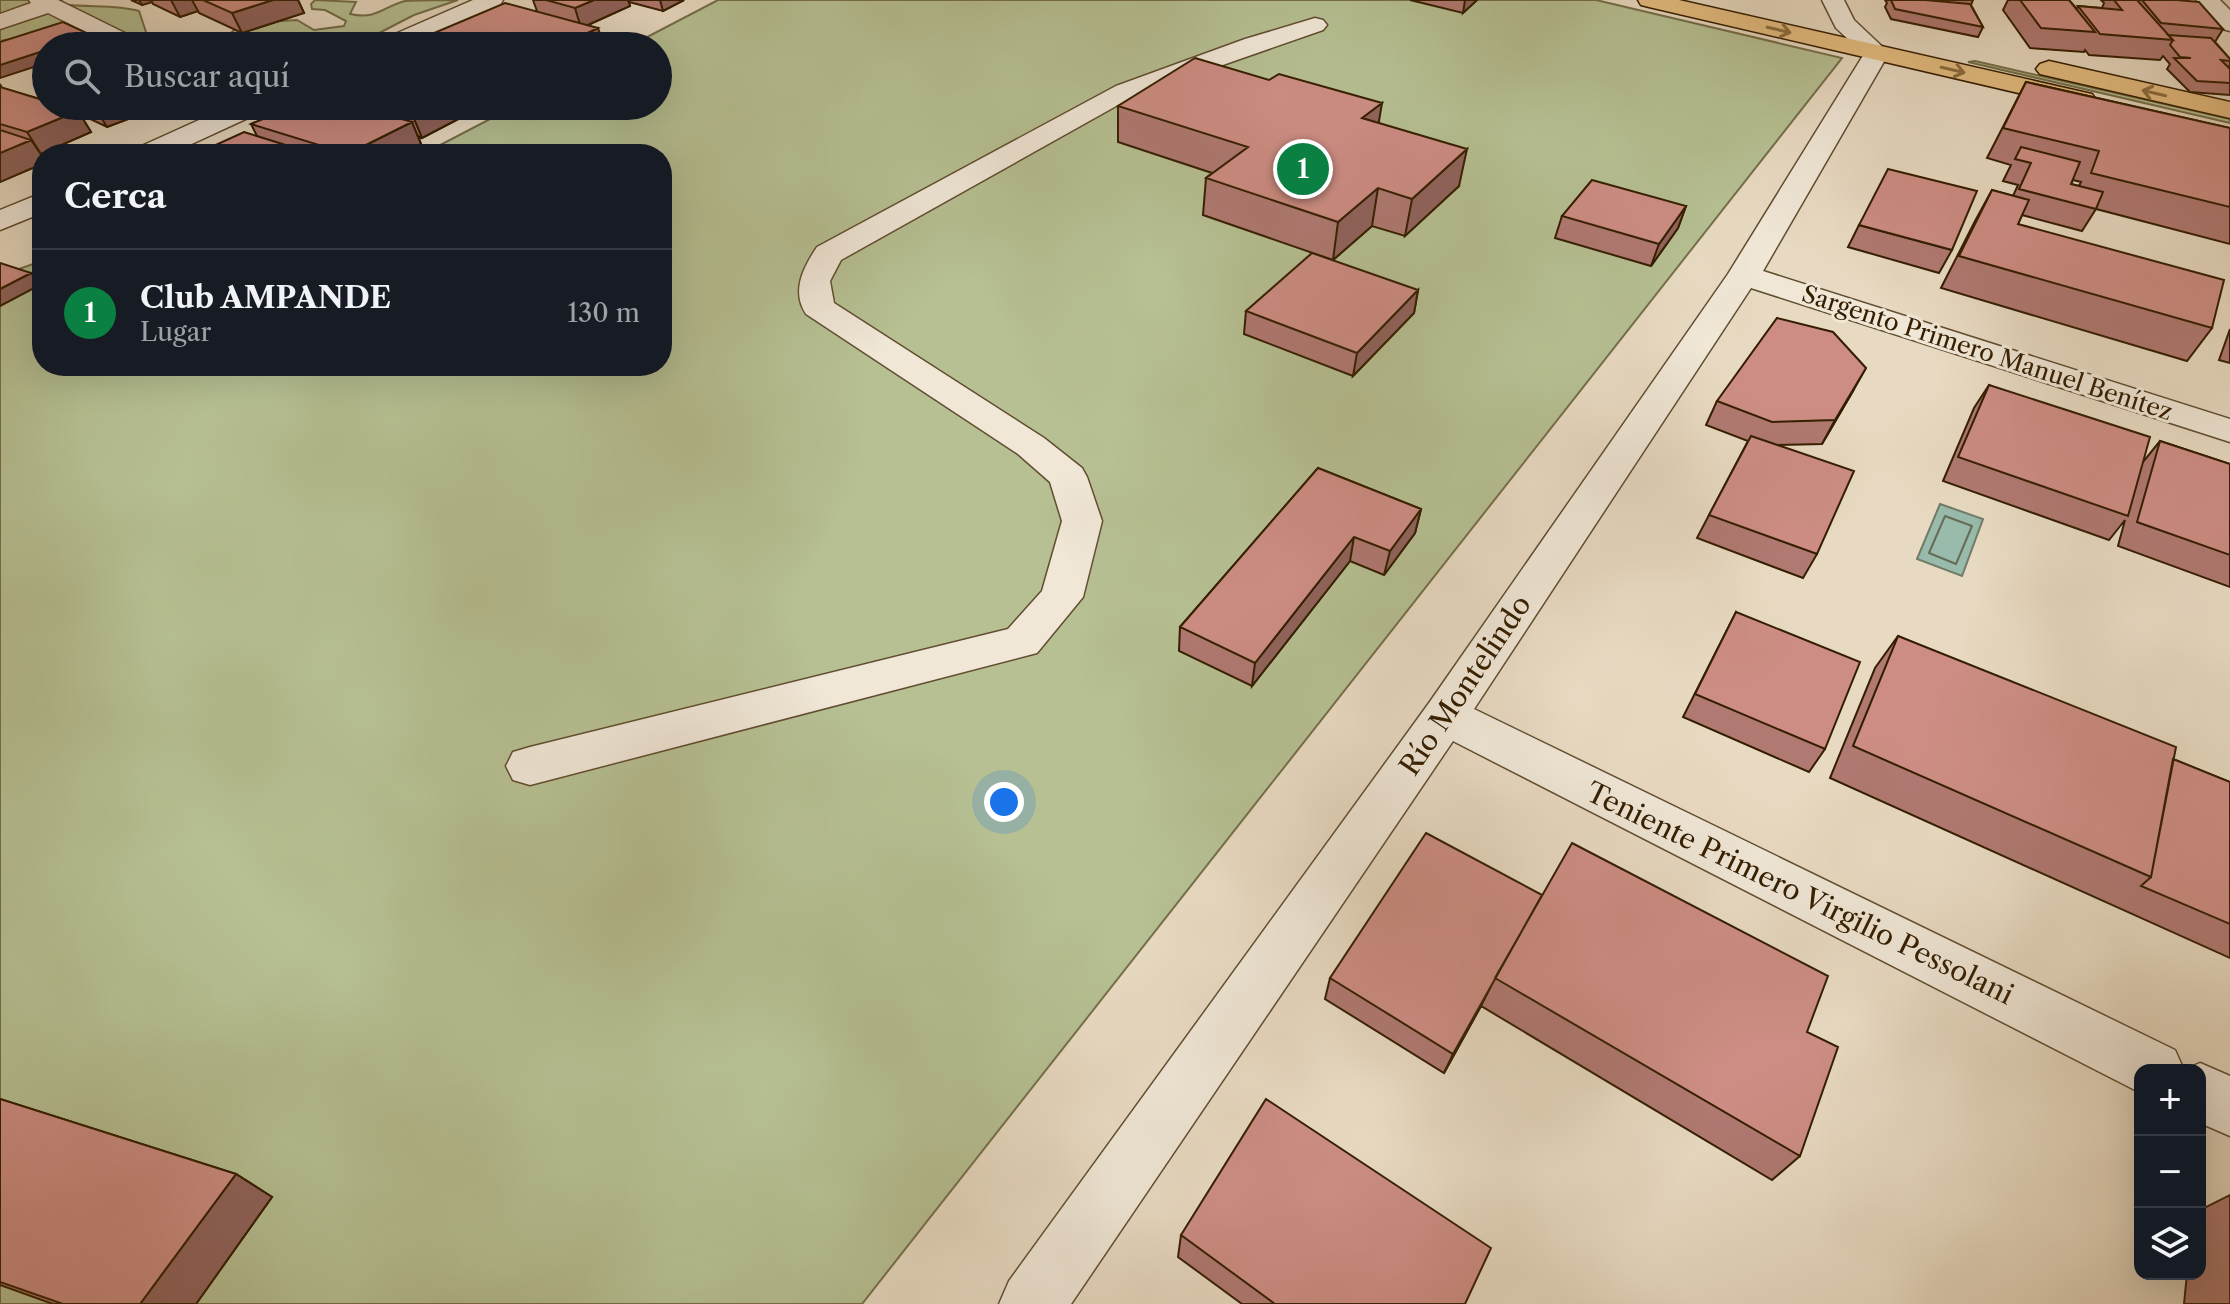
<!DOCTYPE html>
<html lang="es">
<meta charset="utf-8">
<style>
:root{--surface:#171b24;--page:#242831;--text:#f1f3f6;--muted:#9ea1a6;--line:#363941;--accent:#0b8043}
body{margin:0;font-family:"Libre Caslon Text",serif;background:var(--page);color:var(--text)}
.controls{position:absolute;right:24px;bottom:24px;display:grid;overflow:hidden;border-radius:16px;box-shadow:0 8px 32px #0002}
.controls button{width:72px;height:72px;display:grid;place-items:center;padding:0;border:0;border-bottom:2px solid var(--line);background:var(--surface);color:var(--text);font:40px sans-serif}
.you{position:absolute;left:1004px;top:802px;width:28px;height:28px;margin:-20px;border:6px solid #fff;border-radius:50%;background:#1a73e8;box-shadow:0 0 0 12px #1a73e833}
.badge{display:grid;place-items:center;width:52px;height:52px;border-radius:50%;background:var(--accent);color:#fff;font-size:26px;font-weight:700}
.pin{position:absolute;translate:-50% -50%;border:4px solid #fff;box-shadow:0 2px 8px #0006}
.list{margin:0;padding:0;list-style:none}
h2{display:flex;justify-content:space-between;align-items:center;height:104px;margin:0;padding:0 32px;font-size:34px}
h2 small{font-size:26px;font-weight:400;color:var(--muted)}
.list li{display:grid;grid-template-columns:52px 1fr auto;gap:24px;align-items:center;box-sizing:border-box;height:128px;padding:0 32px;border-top:2px solid var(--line)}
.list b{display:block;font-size:30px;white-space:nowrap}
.list p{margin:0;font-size:26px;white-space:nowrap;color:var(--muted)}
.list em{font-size:26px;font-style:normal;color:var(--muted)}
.icon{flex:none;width:44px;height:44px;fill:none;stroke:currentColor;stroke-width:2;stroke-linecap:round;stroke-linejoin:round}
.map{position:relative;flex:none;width:2230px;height:1304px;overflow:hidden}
.search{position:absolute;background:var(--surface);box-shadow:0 8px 32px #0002;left:32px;top:32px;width:640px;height:88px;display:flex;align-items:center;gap:20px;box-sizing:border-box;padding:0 28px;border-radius:44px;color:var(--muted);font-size:30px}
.panel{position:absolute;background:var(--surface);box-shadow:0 8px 32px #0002;left:32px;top:144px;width:640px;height:232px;border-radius:32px}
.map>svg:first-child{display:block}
</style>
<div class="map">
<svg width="2230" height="1304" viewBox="0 0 2230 1304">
<rect width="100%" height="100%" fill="#e8dac2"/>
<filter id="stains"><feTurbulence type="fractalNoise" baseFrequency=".0025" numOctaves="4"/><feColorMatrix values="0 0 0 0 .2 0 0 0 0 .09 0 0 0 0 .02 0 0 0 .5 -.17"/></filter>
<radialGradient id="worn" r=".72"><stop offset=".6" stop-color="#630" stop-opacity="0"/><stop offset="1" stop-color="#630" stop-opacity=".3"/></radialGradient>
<path fill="#b6c093" stroke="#756f4a" stroke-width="2" d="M 0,0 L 62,0 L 62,4 C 88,8 114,4 139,11 L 146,32 L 130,46 L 67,46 L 61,29 L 0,41 Z
M 315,0 L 356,2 L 350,14 C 377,20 382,7 405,1 C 421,0 441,0 458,0 L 414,15 L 354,46 L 235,46 L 223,41 L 235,29 L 266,22 L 297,20 L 314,30 L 344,26 L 346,21 L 325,10 L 312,9 L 311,4 Z
M 718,0 L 1596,0 L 1842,58 L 862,1304 L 0,1304 L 0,282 L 10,272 L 42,261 L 42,366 L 662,366 L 662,154 L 423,154 L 515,106 L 658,106 L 658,46 L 630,46 Z
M 1975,61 L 2230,119 L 2230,123 L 1968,62 Z"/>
<path fill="#98bbac" stroke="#707c67" stroke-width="2" d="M 1940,504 L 1983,519 L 1962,576 L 1917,559 Z"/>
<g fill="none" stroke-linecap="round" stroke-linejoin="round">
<path stroke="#666c56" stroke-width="2" d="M 1945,516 L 1972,526 L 1956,564 L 1929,553 Z"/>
<defs>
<path id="minor" d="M 29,0 L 58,0 L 141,41 L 144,46 L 113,46 L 48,13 L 0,29 L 0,14 L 31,3 Z
M 473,0 L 503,0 L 500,5 L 408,46 L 376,46 L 379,41 Z
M 1822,0 L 1844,0 L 1854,20 L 1889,53 L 1763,271 L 2230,419 L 2230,442 L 1751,288 L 1474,709 L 2175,1050 L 2184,1070 L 2140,1070 L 2140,1092 L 2135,1090 L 1453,741 L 1071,1304 L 999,1304 L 1009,1281 L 1429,703 L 1728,274 L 1864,54 L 1836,28 Z
M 2196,0 L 2220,0 L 2230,10 L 2230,31 L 2222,29 Z
M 1315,18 L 1323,20 L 1327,25 L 1323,30 L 1134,96 L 841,260 L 830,281 L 834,303 L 1044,438 L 1082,468 L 1087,477 L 1102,521 L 1083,597 L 1037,653 L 530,785 L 513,780 L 506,766 L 513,752 L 530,747 L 1008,629 L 1042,591 L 1062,521 L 1050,482 L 1018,454 L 806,314 C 791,291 803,268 817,247 L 1116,86 L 1245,39 Z
M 230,106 L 265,106 L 261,112 L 170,154 L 133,154 L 137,148 Z
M 42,193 L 42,213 L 0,230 L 0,210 Z
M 2200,1063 L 2230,1076 L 2230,1136 L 2200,1123 L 2200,1070 L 2184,1070 Z"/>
<path id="major" d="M 1638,0 L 1679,0 L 2083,92 L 2092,94 L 2096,100 L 2092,106 L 2083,108 L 1649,7 L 1641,5 Z
M 2049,61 L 2230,102 L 2230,118 L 2040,74 L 2036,69 L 2040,64 Z"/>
</defs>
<use href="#minor" stroke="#614d30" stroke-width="3"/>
<use href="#major" stroke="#341e00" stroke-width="3"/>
<use href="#minor" fill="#f0e7d7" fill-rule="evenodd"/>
<use href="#major" fill="#e4bd81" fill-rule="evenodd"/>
</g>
<path fill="#b07972" stroke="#341e00" stroke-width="2" fill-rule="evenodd" d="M 131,0 L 298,0 L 304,13 L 242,33 L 199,13 L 198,11 L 180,17 L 153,4 L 152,2 L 142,5 Z
M 533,0 L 684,0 L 663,11 L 629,2 L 630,6 L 588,25 L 604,46 L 409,46 L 408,44 L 537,11 Z
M 1410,0 L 1477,0 L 1463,13 Z
M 1885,0 L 1973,0 L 1971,5 L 1983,27 L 1978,37 L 1891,19 L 1885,7 L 1887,3 Z
M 2008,0 L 2069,0 L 2077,9 L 2078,6 L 2102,8 L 2104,3 L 2101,0 L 2177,0 L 2223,29 L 2215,42 L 2230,59 L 2230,65 L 2228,67 L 2230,69 L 2230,95 L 2190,92 L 2167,69 L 2170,64 L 2163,56 L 2160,60 L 2089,55 L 2085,50 L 2084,52 L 2030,48 L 2003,10 Z
M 2026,82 L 2230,128 L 2230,244 L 2096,209 L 2082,231 L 2022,215 L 2018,224 L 2212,328 L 2187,361 L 1941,288 L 1975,221 L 1992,190 L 2013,196 L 2018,185 L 2003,181 L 2011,165 L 1987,158 ZM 2073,180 L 2081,182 L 2079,186 L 2071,184 Z
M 0,84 L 2,88 L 64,106 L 191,106 L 165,116 L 152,110 L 107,127 L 80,114 L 91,132 L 40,154 L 42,164 L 0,182 Z
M 295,106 L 462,106 L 466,115 L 422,138 L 418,136 L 421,144 L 401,154 L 192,154 L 257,136 L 251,124 Z
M 1118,106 L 1379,123 L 1459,186 L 1405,236 L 1372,226 L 1333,260 L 1203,215 L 1206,178 L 1212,173 L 1118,142 Z
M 1686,206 L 1678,228 L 1651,266 L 1555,238 L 1562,216 Z
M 1859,225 L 1952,250 L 1939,273 L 1848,247 Z
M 1418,290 L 1414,313 L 1353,376 L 1244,334 L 1246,311 Z
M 2230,329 L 2230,363 L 2219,360 Z
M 1989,385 L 2143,462 L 2160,441 L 2230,464 L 2230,587 L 2118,546 L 2125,520 L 2109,540 L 1943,481 L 1974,408 Z
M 1853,391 L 1822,444 L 1778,445 L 1817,554 L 1803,578 L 1697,538 L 1709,515 L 1748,441 L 1706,425 L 1717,401 Z
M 1318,468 L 1421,509 L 1415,533 L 1384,575 L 1350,561 L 1252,686 L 1179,651 L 1180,627 Z
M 1736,612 L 1825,749 L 1809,772 L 1683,717 Z
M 1898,636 L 2173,759 L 2230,782 L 2230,958 L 1830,778 L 1875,668 Z
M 1542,895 L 1807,1032 L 1800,1156 L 1772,1180 L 1481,1006 L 1444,1073 L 1325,999 L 1330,978 Z
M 0,1099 L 236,1174 L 272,1197 L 196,1304 L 53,1304 L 0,1285 Z
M 2230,1195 L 2230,1304 L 2184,1304 L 2187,1274 L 2200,1274 L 2200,1210 Z
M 1181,1235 L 1465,1304 L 1242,1304 L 1178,1257 Z"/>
<path fill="#90635c" stroke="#341e00" stroke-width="2" d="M 139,0 L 151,0 L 152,2 L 142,5 Z
M 171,0 L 192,0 L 198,11 L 180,17 Z
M 273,0 L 298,0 L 304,13 L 242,33 L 232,13 Z
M 594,0 L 628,0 L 630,6 L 581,28 L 575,8 Z
M 660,0 L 684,0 L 663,11 Z
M 1465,0 L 1477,0 L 1463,13 Z
M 598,28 L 604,46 L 560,46 Z
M 91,35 L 97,46 L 57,46 Z
M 46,50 L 46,63 L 0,78 L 0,65 Z
M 1382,103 L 1376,139 L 1362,118 Z
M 94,106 L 150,106 L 152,110 L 107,127 Z
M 159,106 L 191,106 L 165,116 Z
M 433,106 L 462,106 L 466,115 L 422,138 L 413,116 Z
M 78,111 L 91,132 L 41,154 L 27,132 Z
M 412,122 L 421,144 L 401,154 L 348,154 Z
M 31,140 L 42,156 L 42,164 L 0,182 L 0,153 Z
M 1467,149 L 1459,186 L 1405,236 L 1412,199 Z
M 1378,188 L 1372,226 L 1333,260 L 1338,222 Z
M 1686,206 L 1678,228 L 1651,266 L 1659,244 Z
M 31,273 L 40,285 L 0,306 L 0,289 Z
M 1418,290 L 1414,313 L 1353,376 L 1357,353 Z
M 1866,368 L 1853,391 L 1822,444 L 1835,420 Z
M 1421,509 L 1415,533 L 1384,575 L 1390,551 Z
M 1354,537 L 1350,561 L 1252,686 L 1255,663 Z
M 1491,986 L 1481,1006 L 1444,1073 L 1453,1054 Z
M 236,1174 L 272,1197 L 196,1304 L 140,1304 Z"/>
<path fill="#cd8d84" stroke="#341e00" stroke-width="2" d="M 203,0 L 273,0 L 232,13 Z
M 546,0 L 594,0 L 575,8 Z
M 1891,0 L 1925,0 L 1970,4 L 1983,27 L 1895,9 Z
M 2020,0 L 2069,0 L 2095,32 L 2041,28 Z
M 2114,0 L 2137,0 L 2173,40 L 2100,34 L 2078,6 L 2122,10 Z
M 2142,0 L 2177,0 L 2199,2 L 2223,29 L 2161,23 Z
M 505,3 L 598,28 L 560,46 L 413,46 L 408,44 Z
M 63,22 L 91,35 L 57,46 L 46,46 L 46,50 L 0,65 L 0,42 Z
M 2168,35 L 2211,38 L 2230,59 L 2230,61 L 2221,60 L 2230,69 L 2230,83 L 2197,81 L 2174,58 L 2191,58 L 2180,57 L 2170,45 L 2173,40 Z
M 1195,58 L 1269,80 L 1279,74 L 1382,103 L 1362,118 L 1467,149 L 1412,199 L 1378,188 L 1338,222 L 1206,178 L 1248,147 L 1118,106 Z
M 2026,82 L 2230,128 L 2230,207 L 2091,173 L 2099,151 L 2003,128 Z
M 0,87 L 46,101 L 46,106 L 62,106 L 78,111 L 27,132 L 0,124 Z
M 295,106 L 357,106 L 412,122 L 348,154 L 251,124 Z
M 378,106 L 433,106 L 413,116 Z
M 0,130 L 31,140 L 0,153 Z
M 244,132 L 308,152 L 304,154 L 196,154 Z
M 2021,147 L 2080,162 L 2071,184 L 2103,192 L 2096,209 L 2019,189 L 2031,163 L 2015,159 Z
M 1888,169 L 1977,191 L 1952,250 L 1859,225 Z
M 1592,180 L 1686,206 L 1659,244 L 1562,216 Z
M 1992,190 L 2029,200 L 2018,224 L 2224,280 L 2212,328 L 1959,256 Z
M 1312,253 L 1418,290 L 1357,353 L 1246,311 Z
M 0,263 L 31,273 L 0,289 Z
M 1777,318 L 1833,332 L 1866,368 L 1835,420 L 1772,422 L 1717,401 Z
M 1989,385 L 2150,437 L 2128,516 L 1958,457 Z
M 1751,436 L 1854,471 L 1817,554 L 1709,515 Z
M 2160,441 L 2230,464 L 2230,555 L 2137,522 Z
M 1318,468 L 1421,509 L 1390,551 L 1354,537 L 1255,663 L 1180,627 Z
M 1736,612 L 1860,662 L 1825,749 L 1695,694 Z
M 1898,636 L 2176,747 L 2151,877 L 1853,746 Z
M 2173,759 L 2230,782 L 2230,924 L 2141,886 L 2151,877 Z
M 1426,833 L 1542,895 L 1453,1054 L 1330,978 Z
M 1572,843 L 1828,976 L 1807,1032 L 1838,1047 L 1800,1156 L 1495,978 Z
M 0,1099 L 236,1174 L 140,1304 L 63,1304 L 0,1282 Z
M 1266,1099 L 1491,1248 L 1465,1304 L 1275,1304 L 1181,1235 Z"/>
<defs><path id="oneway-shaft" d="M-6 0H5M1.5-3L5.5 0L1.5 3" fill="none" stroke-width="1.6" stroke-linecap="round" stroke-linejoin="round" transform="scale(2)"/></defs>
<g stroke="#8c6e40">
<use href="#oneway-shaft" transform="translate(1779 30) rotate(13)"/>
<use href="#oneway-shaft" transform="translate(1953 70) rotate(13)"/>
<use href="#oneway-shaft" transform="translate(2154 93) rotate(-167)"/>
</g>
<g text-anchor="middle" stroke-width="6" stroke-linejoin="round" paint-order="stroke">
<g font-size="24" fill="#341e00" stroke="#f0e7d7">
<text transform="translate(1987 353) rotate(18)" y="8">Sargento Primero Manuel Benítez</text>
</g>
<g font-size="28" fill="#341e00" stroke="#f0e7d7">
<text transform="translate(1465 685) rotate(-56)" y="10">Río Montelindo</text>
<text transform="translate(1800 893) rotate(26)" y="10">Teniente Primero Virgilio Pessolani</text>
</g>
</g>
<rect width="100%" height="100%" filter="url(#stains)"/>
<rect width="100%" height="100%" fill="url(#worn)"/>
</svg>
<div class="controls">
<button>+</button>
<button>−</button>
<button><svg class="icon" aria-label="layers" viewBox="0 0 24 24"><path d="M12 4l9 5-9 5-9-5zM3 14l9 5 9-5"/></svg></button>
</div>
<div class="you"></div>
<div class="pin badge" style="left:1303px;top:169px">1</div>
<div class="search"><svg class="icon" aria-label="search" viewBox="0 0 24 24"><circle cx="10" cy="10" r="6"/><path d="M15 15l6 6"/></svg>Buscar aquí</div>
<section class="panel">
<h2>Cerca<small></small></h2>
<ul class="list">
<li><span class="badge">1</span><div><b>Club AMPANDE</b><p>Lugar</p></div><em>130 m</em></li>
</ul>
</section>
</div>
